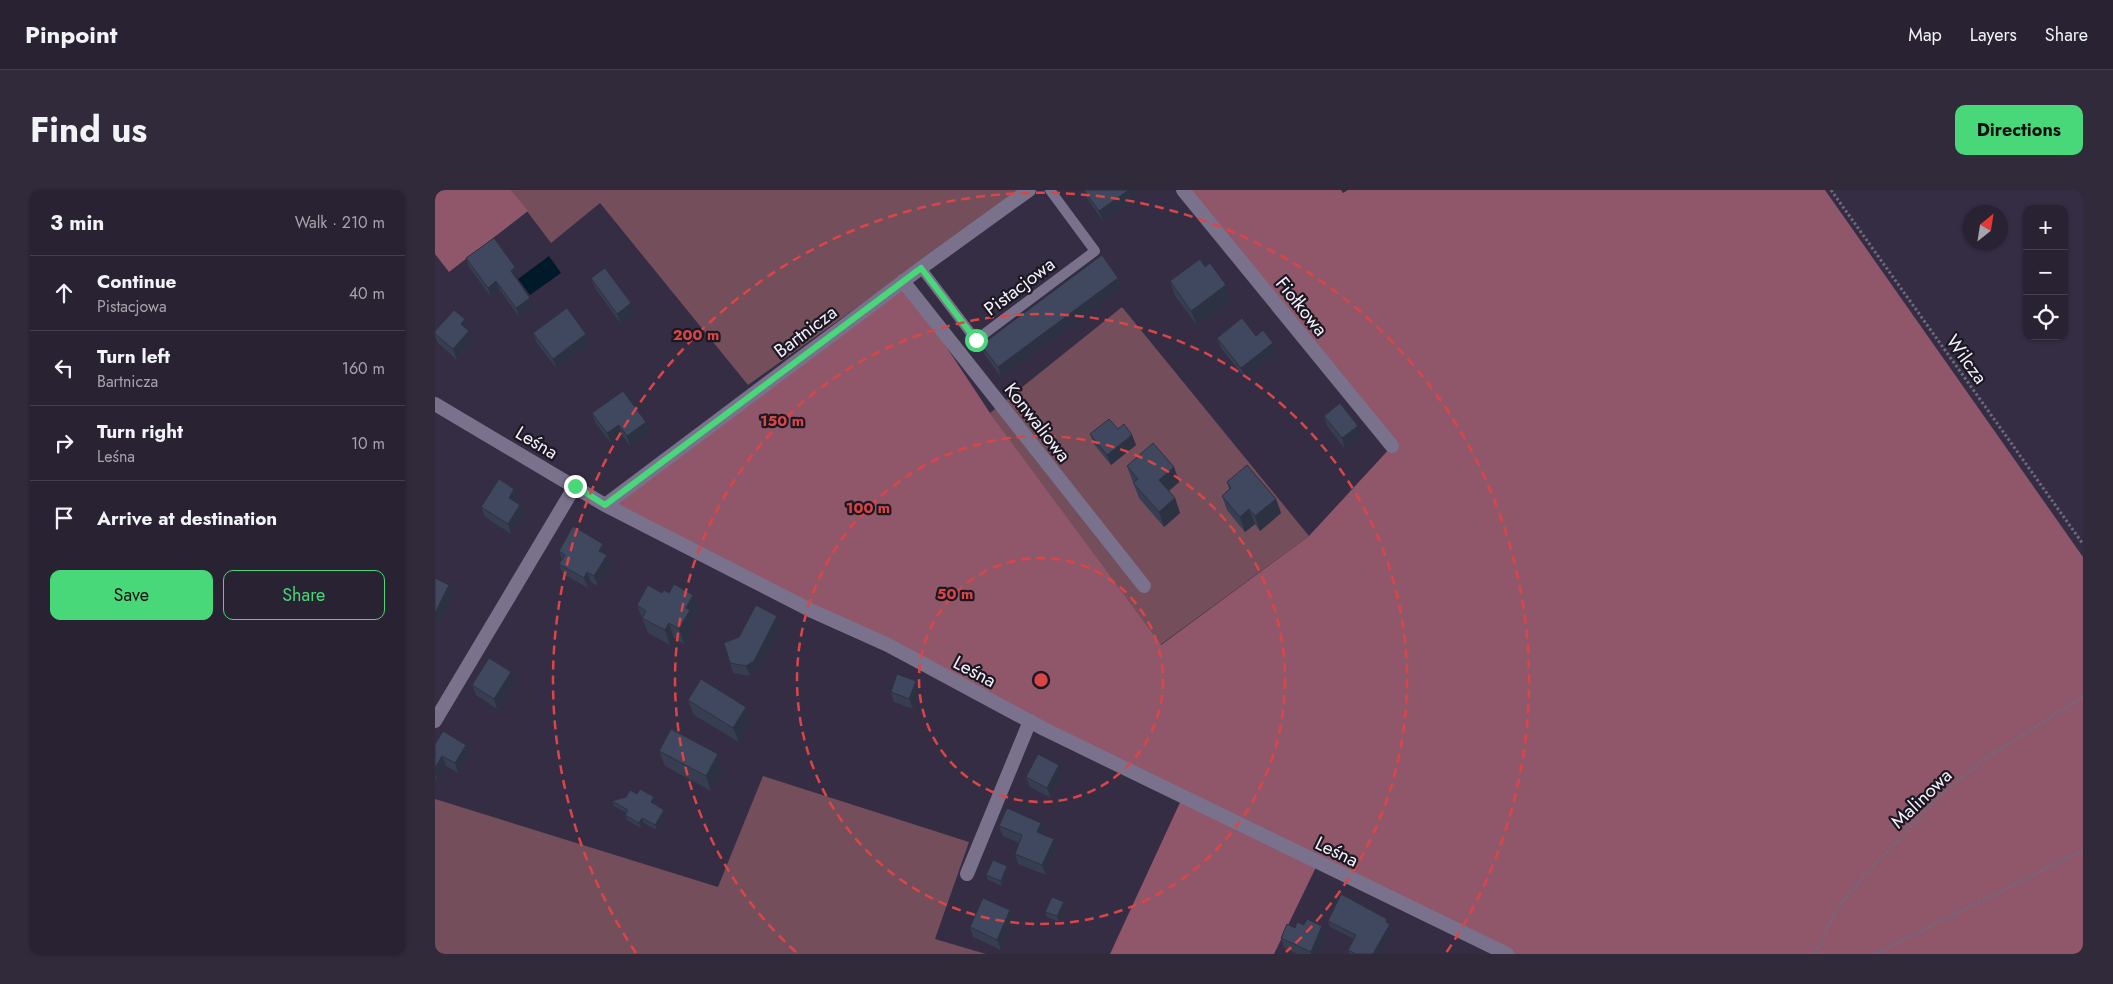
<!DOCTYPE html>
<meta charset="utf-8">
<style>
:root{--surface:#282233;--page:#302a3b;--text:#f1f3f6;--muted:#a5a4ac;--line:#443f4e;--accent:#48d779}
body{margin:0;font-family:Jost,sans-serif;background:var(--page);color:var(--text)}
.controls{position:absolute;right:15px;top:15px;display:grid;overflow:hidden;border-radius:10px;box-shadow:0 1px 4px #0004}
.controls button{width:45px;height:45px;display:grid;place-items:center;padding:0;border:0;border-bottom:1px solid var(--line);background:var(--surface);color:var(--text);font:25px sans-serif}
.compass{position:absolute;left:1528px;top:15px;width:45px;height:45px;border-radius:50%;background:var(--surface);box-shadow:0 1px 4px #0004;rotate:30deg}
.stop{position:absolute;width:15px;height:15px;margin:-11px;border:4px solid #48d779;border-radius:50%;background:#fff}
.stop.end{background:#48d779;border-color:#fff;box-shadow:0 1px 5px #0008}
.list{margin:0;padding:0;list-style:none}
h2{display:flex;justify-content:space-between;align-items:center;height:65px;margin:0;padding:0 20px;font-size:21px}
h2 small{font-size:16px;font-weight:400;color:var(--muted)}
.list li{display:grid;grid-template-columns:32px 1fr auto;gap:15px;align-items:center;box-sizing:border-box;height:75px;padding:0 20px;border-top:1px solid var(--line)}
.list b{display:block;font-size:19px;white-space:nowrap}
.list p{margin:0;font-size:16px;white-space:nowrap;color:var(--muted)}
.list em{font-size:16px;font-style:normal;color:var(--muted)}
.actions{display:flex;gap:10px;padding:15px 20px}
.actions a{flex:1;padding:11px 0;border:1px solid var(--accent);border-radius:10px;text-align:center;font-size:18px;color:var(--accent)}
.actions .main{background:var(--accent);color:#111}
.icon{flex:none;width:28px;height:28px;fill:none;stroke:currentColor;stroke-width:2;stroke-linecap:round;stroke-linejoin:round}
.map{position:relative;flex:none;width:1648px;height:764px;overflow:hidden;border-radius:10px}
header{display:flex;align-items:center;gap:30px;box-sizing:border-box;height:70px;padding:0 25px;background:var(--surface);border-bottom:1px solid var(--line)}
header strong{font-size:24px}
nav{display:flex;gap:28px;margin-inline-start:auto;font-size:18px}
.intro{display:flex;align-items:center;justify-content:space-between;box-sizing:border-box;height:120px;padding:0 30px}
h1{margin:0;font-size:35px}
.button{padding:12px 22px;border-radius:10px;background:var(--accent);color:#111;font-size:18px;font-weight:700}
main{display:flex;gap:30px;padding:0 30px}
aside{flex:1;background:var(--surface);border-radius:10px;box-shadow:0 1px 4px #0004}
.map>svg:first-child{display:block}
</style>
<header>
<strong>Pinpoint</strong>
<nav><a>Map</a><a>Layers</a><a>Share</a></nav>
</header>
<div class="intro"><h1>Find us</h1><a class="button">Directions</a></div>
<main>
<aside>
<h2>3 min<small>Walk · 210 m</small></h2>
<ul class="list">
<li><svg class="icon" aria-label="ahead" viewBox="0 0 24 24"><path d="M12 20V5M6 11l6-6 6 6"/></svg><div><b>Continue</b><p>Pistacjowa</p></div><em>40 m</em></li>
<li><svg class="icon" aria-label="left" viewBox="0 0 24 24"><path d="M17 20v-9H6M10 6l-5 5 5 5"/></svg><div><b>Turn left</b><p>Bartnicza</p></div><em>160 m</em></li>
<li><svg class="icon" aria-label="right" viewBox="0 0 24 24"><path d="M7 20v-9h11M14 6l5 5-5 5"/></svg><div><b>Turn right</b><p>Leśna</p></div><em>10 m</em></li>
<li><svg class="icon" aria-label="arrive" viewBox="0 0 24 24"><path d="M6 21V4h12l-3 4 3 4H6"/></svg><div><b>Arrive at destination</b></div></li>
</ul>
<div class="actions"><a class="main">Save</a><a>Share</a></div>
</aside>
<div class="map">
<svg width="1648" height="764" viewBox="0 0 1648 764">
<rect width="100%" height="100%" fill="#352d44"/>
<path fill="#744e5a" d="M 76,0 L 586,0 L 313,195 L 165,13 L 116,53 Z
M 687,117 L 874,346 L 725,455 L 555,223 Z
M 328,586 L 534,652 L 500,749 L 551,764 L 0,764 L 0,609 L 283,697 Z"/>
<path fill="#90576a" d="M 0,0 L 76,0 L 93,21 L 14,82 L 0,64 Z
M 748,0 L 906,0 L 908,3 L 913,0 L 1390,0 L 1648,367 L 1648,764 L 1065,764 L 883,673 L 839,764 L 675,764 L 748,606 L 170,315 L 468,91 L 555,223 L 726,455 L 874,346 L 957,256 Z"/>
<path fill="#001a2a" d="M 114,66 L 126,83 L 95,105 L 83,89 Z"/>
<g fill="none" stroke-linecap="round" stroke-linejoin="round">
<path stroke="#70697d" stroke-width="3" stroke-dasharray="2.5 2.5" stroke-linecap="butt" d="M 1396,0 L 1648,354
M 1380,764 L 1401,720 L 1426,689 L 1508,603 L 1545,572 L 1648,507
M 1440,764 L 1648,660"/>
<path stroke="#7a728c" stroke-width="10" d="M 486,78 L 541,150 L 660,61 L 615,0"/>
<path stroke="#7a728c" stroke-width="14" d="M 748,0 L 957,256
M 468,91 L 709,396
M 0,214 L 170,315 L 375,420 L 453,455 L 609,539 L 1072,764
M 170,315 L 486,78 L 594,0
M 0,531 L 140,296
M 532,684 L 595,531"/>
</g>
<path fill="#373e52" d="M 649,0 L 699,0 L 701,7 L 668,31 L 652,8 Z
M 31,68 L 80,77 L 84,86 L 81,88 L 98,117 L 84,127 L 65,100 L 56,107 L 34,77 Z
M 156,88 L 200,124 L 186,134 L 160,98 Z
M 683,88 L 687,98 L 566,187 L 550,165 L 546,155 Z
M 735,91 L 797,110 L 762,135 L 740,106 Z
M 30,129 L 34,139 L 33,140 L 38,151 L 22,170 L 3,153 L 0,146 L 0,141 Z
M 98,143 L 151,144 L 154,155 L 122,179 L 102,153 Z
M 821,146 L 842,163 L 810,188 L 786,158 L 782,148 Z
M 157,223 L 211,232 L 215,242 L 195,256 L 187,245 L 176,253 L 161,234 Z
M 889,226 L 926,246 L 910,259 L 892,236 Z
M 683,239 L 697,245 L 701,255 L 676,275 L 659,254 L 655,244 Z
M 692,276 L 739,277 L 744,292 L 734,301 L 740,308 L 745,323 L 729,337 L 704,308 Z
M 792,292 L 841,309 L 846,323 L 825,341 L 820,334 L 810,342 L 792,320 L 787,306 L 794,299 Z
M 83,309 L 81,312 L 85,315 L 89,325 L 76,344 L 50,327 L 46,317 Z
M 168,354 L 175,375 L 163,396 L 156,392 L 153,398 L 128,384 L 124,374 L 127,370 L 124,361 Z
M 227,403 L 264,420 L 258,430 L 260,435 L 249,454 L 239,448 L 235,455 L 213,443 L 202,415 Z
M 346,436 L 323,481 L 315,486 L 298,483 L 295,473 Z
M 481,491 L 484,501 L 478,519 L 459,512 L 456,502 Z
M 80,492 L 62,519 L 41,505 L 37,495 Z
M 253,510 L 311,517 L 316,532 L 304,552 L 259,525 Z
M 0,553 L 31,555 L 34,565 L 23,583 L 11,576 L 2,590 L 0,589 Z
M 224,561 L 283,564 L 288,579 L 276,601 L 230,576 Z
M 627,585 L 616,608 L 595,597 L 591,587 Z
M 202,604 L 221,612 L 220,615 L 229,620 L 231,625 L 222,640 L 209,633 L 206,638 L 192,630 L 190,625 L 192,623 L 179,616 L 177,611 Z
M 606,633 L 610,643 L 609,645 L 622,659 L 611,685 L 583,674 L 580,664 L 584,653 L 568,646 L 564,636 Z
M 572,676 L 574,681 L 567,696 L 553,690 L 551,685 Z
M 629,712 L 631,717 L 624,732 L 612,727 L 610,722 Z
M 575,720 L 579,730 L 566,760 L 538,747 L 535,737 Z
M 952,729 L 957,740 L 944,764 L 914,764 L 913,760 L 919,749 L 895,737 L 893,731 Z
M 891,746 L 883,764 L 863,764 L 849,758 L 846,748 Z"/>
<path fill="#2d3242" d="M 694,0 L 699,0 L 701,7 L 668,31 L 664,21 Z
M 80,77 L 84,86 L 79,90 L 76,81 Z
M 683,88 L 687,98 L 566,187 L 563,177 Z
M 61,91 L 65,100 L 56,107 L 53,98 Z
M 791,95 L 797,110 L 762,135 L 756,121 Z
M 95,108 L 98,117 L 84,127 L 81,118 Z
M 196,113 L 200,124 L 186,134 L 182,124 Z
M 30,129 L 34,139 L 30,144 L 26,134 Z
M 34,141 L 38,151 L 22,170 L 18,159 Z
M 151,144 L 154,155 L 122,179 L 118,169 Z
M 838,153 L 842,163 L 810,188 L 806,178 Z
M 211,232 L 215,242 L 195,256 L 192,246 Z
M 184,235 L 187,245 L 176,253 L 172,243 Z
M 923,236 L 926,246 L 910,259 L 907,248 Z
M 697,245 L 701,255 L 676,275 L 672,265 Z
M 0,258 L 2,264 L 0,267 Z
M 739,277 L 744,292 L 729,305 L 724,290 Z
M 79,299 L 83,309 L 77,318 L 74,308 Z
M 740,308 L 745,323 L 729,337 L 724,322 Z
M 841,309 L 846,323 L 825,341 L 820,326 Z
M 85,315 L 89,325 L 76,344 L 73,334 Z
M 814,319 L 820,334 L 810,342 L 805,327 Z
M 168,354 L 172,364 L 168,371 L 164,361 Z
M 172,365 L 175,375 L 163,396 L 159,386 Z
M 152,382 L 156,392 L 153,398 L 149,388 Z
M 14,395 L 18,405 L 2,437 L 0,431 L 0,423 Z
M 258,405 L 264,420 L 258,430 L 260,435 L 249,454 L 244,439 L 251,418 Z
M 342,426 L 346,436 L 323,481 L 315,486 L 311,476 Z
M 234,433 L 239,448 L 235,455 L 230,440 Z
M 76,482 L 80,492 L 62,519 L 59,509 Z
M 481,491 L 484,501 L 478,519 L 474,509 Z
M 311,517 L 316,532 L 304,552 L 298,538 Z
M 31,555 L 34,565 L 23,583 L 20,573 Z
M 283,564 L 288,579 L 276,601 L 271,586 Z
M 7,566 L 11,576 L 2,590 L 0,584 L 0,578 Z
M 624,575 L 627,585 L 616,608 L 612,598 Z
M 219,607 L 221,612 L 218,618 L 216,612 Z
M 229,620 L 231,625 L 222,640 L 220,635 Z
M 207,628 L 209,633 L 206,638 L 204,633 Z
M 606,633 L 610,643 L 606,652 L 602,642 Z
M 619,649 L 622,659 L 611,685 L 607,675 Z
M 572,676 L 574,681 L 567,696 L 566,691 Z
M 629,712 L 631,717 L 624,732 L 622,726 Z
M 575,720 L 579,730 L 566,760 L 562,750 Z
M 952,729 L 957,740 L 944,764 L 938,764 Z
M 887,736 L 891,746 L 883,764 L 876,764 L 876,762 Z"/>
<path fill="#40485f" stroke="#2d3242" d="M 649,0 L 694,0 L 664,21 Z
M 59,48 L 80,77 L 76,81 L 95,108 L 81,118 L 61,91 L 53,98 L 31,68 Z
M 667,65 L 683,88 L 563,177 L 546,155 Z
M 765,69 L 770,77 L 775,73 L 791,95 L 756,121 L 735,91 Z
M 170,78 L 196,113 L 182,124 L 156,88 Z
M 132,118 L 151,144 L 118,169 L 98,143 Z
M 19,120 L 30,129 L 26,134 L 34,141 L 18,159 L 0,144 L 0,141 Z
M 807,128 L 821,146 L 828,140 L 838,153 L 806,178 L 782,148 Z
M 188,201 L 211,232 L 192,246 L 184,235 L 172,243 L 157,223 Z
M 905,213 L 923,236 L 907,248 L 889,226 Z
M 674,229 L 683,239 L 689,234 L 697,245 L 672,265 L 655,244 Z
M 718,253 L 739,277 L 724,290 L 740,308 L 724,322 L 698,293 L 703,289 L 692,276 Z
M 812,275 L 841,309 L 820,326 L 814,319 L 805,327 L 787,306 L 796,298 L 792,292 Z
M 64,289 L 79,299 L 74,308 L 85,315 L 73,334 L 46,317 Z
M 138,336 L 168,354 L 164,361 L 172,365 L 159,386 L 152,382 L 149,388 L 124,374 L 130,365 L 124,361 Z
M 0,388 L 14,395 L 0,423 Z
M 239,394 L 258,405 L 251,418 L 255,420 L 244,439 L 234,433 L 230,440 L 207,428 L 211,421 L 202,415 L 213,395 L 227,403 L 229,400 L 234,403 Z
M 321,415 L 342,426 L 319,471 L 311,476 L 295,473 L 289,453 L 304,447 Z
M 54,468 L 76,482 L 59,509 L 37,495 Z
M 462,484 L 481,491 L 474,509 L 456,502 Z
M 266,489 L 311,517 L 298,538 L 253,510 Z
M 236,539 L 283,564 L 271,586 L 224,561 Z
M 8,541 L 31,555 L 20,573 L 7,566 L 0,578 L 0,553 L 1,553 Z
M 603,564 L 624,575 L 612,598 L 591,587 Z
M 205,599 L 219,607 L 216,612 L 229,620 L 220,635 L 207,628 L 204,633 L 190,625 L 193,620 L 177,611 L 191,607 L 195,600 L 202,604 Z
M 572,618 L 606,633 L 602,642 L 619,649 L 607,675 L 580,664 L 587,645 L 564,636 Z
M 558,670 L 572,676 L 566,691 L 551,685 Z
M 906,704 L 952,729 L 951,732 L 955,734 L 938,764 L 921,764 L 913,760 L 921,745 L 893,731 Z
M 617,707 L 629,712 L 622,726 L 610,722 Z
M 548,708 L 575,720 L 562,750 L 535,737 Z
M 872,729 L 887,736 L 876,762 L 846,748 L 852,734 L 860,738 L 862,732 L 869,735 Z"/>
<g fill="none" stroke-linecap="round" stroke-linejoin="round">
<path stroke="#48d779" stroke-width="6" d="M 140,296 L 170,315 L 486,78 L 541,150"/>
</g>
<g fill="none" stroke="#da4648" stroke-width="2.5" stroke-dasharray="9 6">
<circle cx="606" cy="490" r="122"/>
<circle cx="606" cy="490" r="244"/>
<path d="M361 762A366 366 0 1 1 851 762"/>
<path d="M201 763A488 488 0 1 1 1011 763"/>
</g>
<g text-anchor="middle" stroke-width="4.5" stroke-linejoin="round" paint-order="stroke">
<g font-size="19" fill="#f4f1fd" stroke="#1b1822">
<text transform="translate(584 96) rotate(-37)" y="7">Pistacjowa</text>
<text transform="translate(867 116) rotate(51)" y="7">Fiołkowa</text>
<text transform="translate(370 141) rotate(-37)" y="7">Bartnicza</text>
<text transform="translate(1532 169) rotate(54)" y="7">Wilcza</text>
<text transform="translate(603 232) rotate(52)" y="7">Konwaliowa</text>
<text transform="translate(102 252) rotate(31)" y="7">Leśna</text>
<text transform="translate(540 481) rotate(28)" y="7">Leśna</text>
<text transform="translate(1486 608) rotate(-44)" y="7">Malinowa</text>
<text transform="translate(902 661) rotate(26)" y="7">Leśna</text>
</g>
</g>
<circle cx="606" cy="490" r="8" fill="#da4648" stroke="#1b1822" stroke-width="2.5"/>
<g font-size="15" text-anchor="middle" font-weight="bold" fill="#da4648" stroke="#1b1822" stroke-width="4.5" stroke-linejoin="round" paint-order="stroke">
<text x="261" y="150">200 m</text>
<text x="347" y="236">150 m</text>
<text x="433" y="323">100 m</text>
<text x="520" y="409">50 m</text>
</g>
</svg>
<div class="controls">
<button>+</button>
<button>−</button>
<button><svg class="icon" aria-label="locate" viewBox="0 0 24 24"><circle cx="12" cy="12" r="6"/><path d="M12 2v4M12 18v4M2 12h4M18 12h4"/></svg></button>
</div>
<svg class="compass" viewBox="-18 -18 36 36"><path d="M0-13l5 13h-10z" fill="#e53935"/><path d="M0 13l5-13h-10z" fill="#a5a4ac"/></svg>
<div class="stop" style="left:541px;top:150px"></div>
<div class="stop end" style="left:140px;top:296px"></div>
</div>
</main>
